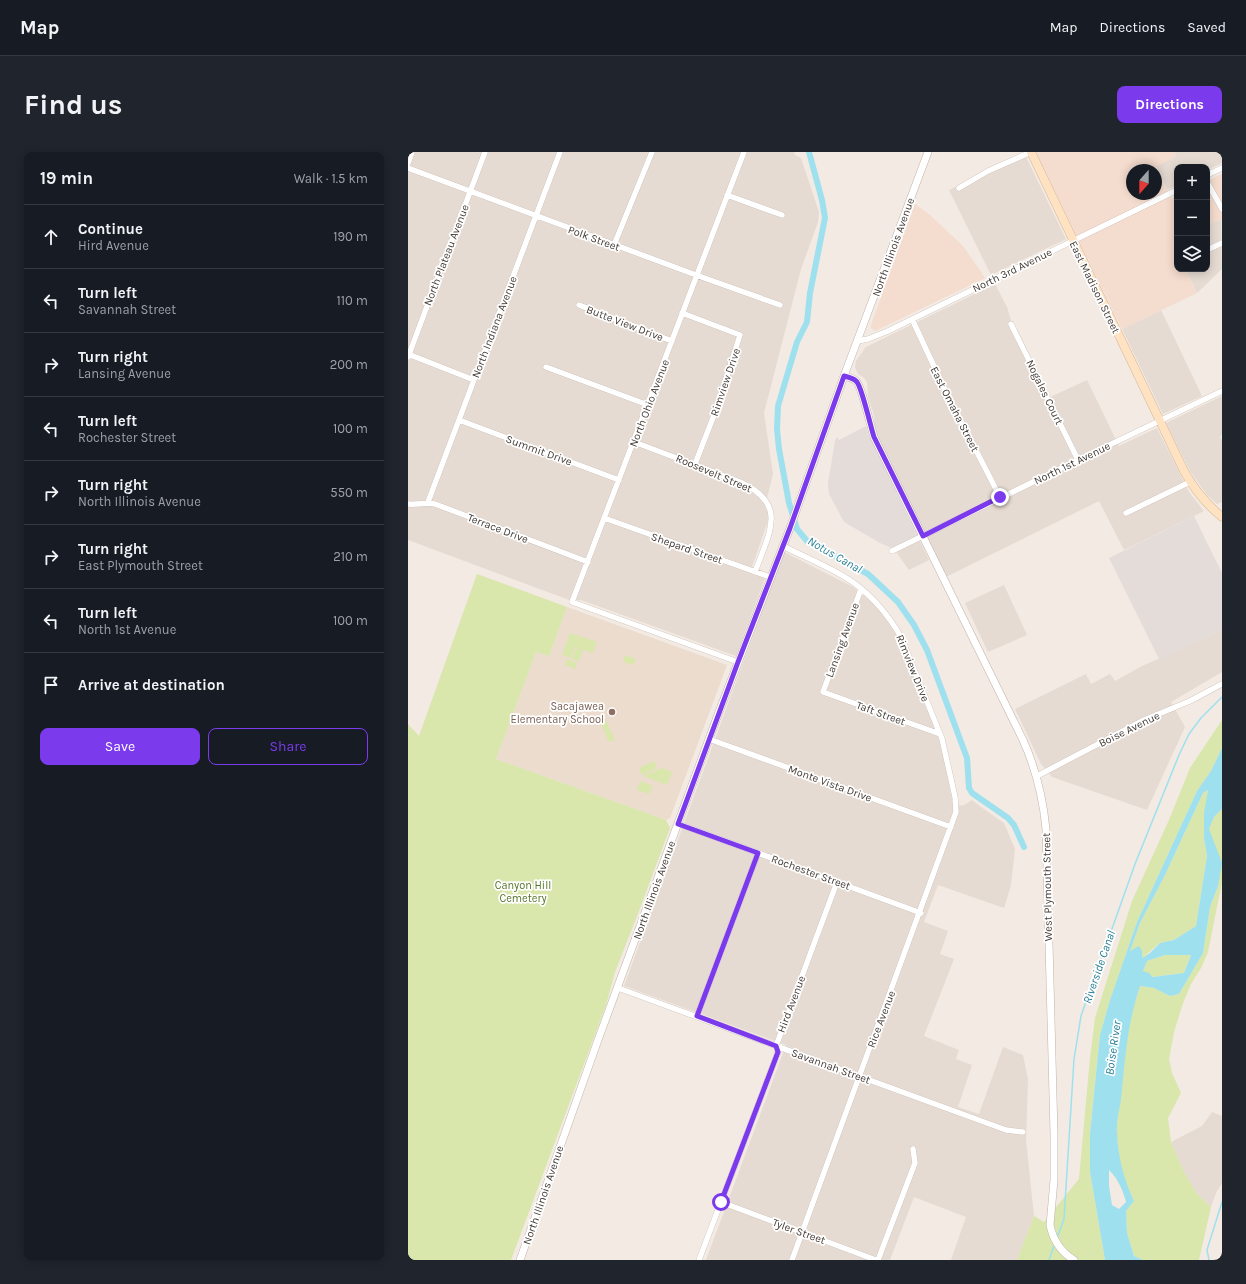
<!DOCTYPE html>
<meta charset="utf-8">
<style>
:root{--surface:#171b24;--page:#20242c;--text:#f1f3f6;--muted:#9ea1a6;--line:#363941;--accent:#7c3aed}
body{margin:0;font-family:Karla,sans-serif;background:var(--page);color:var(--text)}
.controls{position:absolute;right:12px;top:12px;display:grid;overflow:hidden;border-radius:8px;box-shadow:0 2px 10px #0003}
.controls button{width:36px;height:36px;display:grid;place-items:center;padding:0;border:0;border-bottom:1px solid var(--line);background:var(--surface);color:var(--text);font:20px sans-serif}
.compass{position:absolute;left:718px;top:12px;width:36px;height:36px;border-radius:50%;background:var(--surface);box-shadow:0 2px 10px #0003;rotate:201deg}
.stop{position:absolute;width:12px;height:12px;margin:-9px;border:3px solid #7c3aed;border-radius:50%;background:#fff}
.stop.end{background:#7c3aed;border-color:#fff;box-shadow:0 1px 4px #0008}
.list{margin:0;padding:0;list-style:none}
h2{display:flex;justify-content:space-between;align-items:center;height:52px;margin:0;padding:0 16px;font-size:17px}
h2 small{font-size:13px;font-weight:400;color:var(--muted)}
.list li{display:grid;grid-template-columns:26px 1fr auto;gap:12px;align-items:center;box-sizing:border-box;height:64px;padding:0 16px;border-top:1px solid var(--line)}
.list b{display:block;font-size:15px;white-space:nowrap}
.list p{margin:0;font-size:13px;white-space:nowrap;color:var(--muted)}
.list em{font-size:13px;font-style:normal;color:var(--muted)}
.actions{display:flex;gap:8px;padding:12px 16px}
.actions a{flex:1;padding:9px 0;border:1px solid var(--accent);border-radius:8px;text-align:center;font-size:14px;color:var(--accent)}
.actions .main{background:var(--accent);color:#fff}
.icon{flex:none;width:22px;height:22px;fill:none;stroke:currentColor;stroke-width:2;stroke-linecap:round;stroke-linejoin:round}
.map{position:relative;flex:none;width:814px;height:1108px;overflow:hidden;border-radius:8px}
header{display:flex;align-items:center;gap:24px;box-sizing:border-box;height:56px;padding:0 20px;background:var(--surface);border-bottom:1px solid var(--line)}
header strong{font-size:19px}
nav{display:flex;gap:22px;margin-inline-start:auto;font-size:14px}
.intro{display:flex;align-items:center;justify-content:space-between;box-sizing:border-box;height:96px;padding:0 24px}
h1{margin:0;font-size:28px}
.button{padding:10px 18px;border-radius:8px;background:var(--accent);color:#fff;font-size:14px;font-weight:700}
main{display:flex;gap:24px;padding:0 24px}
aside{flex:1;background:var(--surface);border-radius:8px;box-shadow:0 2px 10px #0003}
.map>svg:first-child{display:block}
</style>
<header>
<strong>Map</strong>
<nav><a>Map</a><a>Directions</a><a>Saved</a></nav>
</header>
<div class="intro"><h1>Find us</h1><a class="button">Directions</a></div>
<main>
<aside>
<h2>19 min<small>Walk · 1.5 km</small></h2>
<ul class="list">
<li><svg class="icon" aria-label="ahead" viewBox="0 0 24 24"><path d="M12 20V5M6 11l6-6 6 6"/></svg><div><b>Continue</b><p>Hird Avenue</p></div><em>190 m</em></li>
<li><svg class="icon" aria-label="left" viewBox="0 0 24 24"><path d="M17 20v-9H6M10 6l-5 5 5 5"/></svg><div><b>Turn left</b><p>Savannah Street</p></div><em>110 m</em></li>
<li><svg class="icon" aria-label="right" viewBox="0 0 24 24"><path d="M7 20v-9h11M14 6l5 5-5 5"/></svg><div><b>Turn right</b><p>Lansing Avenue</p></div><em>200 m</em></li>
<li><svg class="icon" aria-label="left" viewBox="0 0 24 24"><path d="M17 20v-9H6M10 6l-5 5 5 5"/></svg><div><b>Turn left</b><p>Rochester Street</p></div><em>100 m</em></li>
<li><svg class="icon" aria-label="right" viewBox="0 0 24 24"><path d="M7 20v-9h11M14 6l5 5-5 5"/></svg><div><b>Turn right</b><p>North Illinois Avenue</p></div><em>550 m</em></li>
<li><svg class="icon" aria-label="right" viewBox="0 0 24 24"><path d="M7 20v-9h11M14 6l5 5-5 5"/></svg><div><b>Turn right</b><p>East Plymouth Street</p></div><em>210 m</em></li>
<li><svg class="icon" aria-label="left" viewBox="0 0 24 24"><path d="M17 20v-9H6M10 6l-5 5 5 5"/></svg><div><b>Turn left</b><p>North 1st Avenue</p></div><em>100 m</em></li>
<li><svg class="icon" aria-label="arrive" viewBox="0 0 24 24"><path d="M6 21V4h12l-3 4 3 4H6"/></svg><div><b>Arrive at destination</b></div></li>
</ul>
<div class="actions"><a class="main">Save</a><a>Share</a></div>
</aside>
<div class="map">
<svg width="814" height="1108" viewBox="0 0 814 1108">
<rect width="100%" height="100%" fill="#f2eae3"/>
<path fill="#e6dbd2" d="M 0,0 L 386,0 L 387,3 L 393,6 L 411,60 L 410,70 L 393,117 L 356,261 L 365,322 L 358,350 L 361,366 L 344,415 L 359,421 L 328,504 L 173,448 L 164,449 L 0,388 Z
M 766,0 L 812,0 L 814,5 L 814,11 L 799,18 L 799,15 L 769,15 L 769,33 L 759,38 L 748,14 L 768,4 Z
M 616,1 L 658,87 L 583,123 L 541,38 Z
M 813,67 L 814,117 L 789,141 L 777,117 L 799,117 L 799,74 Z
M 587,132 L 599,155 L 606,179 L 638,247 L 679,228 L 711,294 L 749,276 L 781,340 L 796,359 L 716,398 L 691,349 L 538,425 L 467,280 L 466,263 L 460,245 L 459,230 L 456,226 L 450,222 L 447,215 L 448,209 L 458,195 Z
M 753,158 L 794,244 L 755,262 L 714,177 Z
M 814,244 L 814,283 L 812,284 L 814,289 L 814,350 L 809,352 L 799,343 L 782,319 L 758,271 Z
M 510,385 L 521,408 L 501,418 L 486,397 Z
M 376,400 L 445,435 L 467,453 L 478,465 L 494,490 L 531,587 L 540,623 L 543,643 L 548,654 L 556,653 L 564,648 L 573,655 L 596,671 L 607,697 L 603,733 L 596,756 L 530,733 L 516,770 L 540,779 L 532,802 L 546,807 L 516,884 L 551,898 L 548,907 L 564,913 L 550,955 L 571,962 L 595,895 L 615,903 L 620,927 L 618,988 L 626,1064 L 609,1108 L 543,1108 L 558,1065 L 506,1045 L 482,1108 L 298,1108 L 378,893 L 216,834 Z
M 596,433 L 619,483 L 580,500 L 557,451 Z
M 814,478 L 814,520 L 763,550 L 777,575 L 739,658 L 644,625 L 633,612 L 607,557 L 678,522 L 683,532 L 702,522 L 707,529 L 732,515 Z
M 804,960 L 814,964 L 814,1031 L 808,1041 L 803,1055 L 789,1042 L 775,1018 L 763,990 L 794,974 Z"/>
<path fill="#f4dcce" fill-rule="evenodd" d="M 628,0 L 719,0 L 720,1 L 722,0 L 766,0 L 768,4 L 748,15 L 763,47 L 769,44 L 769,89 L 765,92 L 769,101 L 769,117 L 777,117 L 789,141 L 714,177 ZM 724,18 L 748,18 L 748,42 L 724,42 Z
M 814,22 L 814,69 L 813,67 L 799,74 L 799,29 Z
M 507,52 L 521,62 L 555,94 L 577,126 L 467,179 L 463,176 L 463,173 Z"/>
<path fill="#e3dcd9" d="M 458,274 L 461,284 L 510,385 L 486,397 L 472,391 L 436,370 L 421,342 L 420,331 L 427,289 L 429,285 L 431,288 Z
M 786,364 L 814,421 L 814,478 L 751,507 L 701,406 Z"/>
<path fill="#ebdccd" d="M 159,455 L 319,513 L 262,666 L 258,668 L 88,607 L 128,500 L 141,504 Z"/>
<path fill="#d9e6ac" d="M 69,422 L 159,455 L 141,504 L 128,500 L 88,607 L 258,668 L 262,676 L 231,759 L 207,820 L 198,853 L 103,1108 L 0,1108 L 0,572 L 11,584 Z
M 162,481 L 171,484 L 169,492 L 172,484 L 189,490 L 185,501 L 167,495 L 163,506 L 154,503 Z
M 168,496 L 175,498 L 171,509 L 164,507 Z
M 217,503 L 228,507 L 225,513 L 215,510 Z
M 159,507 L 169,511 L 167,517 L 157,513 Z
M 814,568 L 814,596 L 803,619 L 789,639 L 729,770 L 702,848 L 692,883 L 682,981 L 682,1020 L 697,1108 L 609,1108 L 626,1064 L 636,1070 L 671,1027 L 682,906 L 687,866 L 724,749 L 761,668 L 782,616 Z
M 198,569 L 207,587 L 201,590 L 193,572 Z
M 246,609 L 249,616 L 234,623 L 231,616 Z
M 254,616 L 264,620 L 259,633 L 235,624 Z
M 232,629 L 245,634 L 241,642 L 229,638 Z
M 800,638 L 796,686 L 799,704 L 788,774 L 766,788 L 752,791 L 734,806 L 727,798 L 722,799 L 732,771 L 756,725 L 795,641 Z
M 814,657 L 814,730 L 800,800 L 793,816 L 783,832 L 775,851 L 766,880 L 761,907 L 764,921 L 773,941 L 760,966 L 763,990 L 775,1018 L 789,1042 L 803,1055 L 791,1108 L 735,1108 L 726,1104 L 719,1081 L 718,1059 L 726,1049 L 718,1032 L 712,1010 L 708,980 L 719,887 L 725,856 L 732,834 L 746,836 L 762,844 L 771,842 L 795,801 L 802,755 L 810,734 L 804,688 L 801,677 L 806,665 Z
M 783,802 L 776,821 L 743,825 L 735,819 L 739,809 L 757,803 Z"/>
<path fill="#9fe0ef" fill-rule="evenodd" d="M 814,596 L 814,657 L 806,665 L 801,677 L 814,711 L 810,734 L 802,755 L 795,801 L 771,842 L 762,844 L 746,836 L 732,834 C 719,873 717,908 713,948 C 711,959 708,971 709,981 C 710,1005 716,1028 726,1049 L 718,1059 L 719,1081 L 726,1104 L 735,1108 L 697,1108 L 682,1020 L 682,981 L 692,883 L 702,848 L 729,770 L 789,639 L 803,619 ZM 800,638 L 796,661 L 796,686 L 799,704 L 788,774 L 766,788 L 752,791 L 742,801 L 734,806 L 734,799 L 731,794 L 722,799 L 732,771 L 756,725 L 795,641 ZM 757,803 L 783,803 L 776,821 L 744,825 L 741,821 L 735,819 L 739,809 ZM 701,1018 C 710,1027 715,1038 718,1050 L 711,1057 L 704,1053 L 701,1034 Z"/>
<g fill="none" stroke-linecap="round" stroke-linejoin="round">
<path stroke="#9fe0ef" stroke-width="1.5" d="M 649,1086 L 656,1067 L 666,907 L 673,864 L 727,712 L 771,603 L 781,582 L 793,566 L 814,545
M 641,1108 L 647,1091
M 801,1108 L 799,1098 L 814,1050"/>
<path stroke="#9fe0ef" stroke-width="6" d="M 401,0 L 414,48 L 417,66 L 402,141 L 399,170 L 389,190 L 370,254 L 369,277 L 371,297 L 381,351 L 389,377 L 399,389 L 460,422 L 490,450 L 506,473 L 519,498 L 559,606 L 561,636 L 564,641 L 600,666 L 606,673 L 616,695"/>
<defs>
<path id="minor" d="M 0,11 L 4,0
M 0,16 L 288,123 L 372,153
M 799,23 L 814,16
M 799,30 L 814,57
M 551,36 L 580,19 L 623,0
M 319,43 L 374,63
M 206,93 L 244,0
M 799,98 L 814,91
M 171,153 L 264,189
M 274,161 L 332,183 L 308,258 L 287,312
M 504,167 L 537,238 L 592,345
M 603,172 L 670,308
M 450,189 L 460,187 L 480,179 L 769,38
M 0,202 L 66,228
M 0,205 L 77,0
M 138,215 L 240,253
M 51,268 L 211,328
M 226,290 L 332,330 C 381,352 361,381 347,420
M 20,350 L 152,0
M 0,352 C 10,353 18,350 27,352 L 180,410
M 718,361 L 782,330
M 196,366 L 362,425
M 375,394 C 398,406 425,416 446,431 C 465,445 481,464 493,485 L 534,587 L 547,645 L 548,660 L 384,1108
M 484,399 L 670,308 L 814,239
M 453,437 L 415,540 L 532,582
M 330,510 L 164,450 L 336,0
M 301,587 L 543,675
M 629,624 L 736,568 L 782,549 L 814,532
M 271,672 L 513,761
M 210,836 L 598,978 L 615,980
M 289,864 L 350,701
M 313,1050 L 468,1108
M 291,1108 L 370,900 L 368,894 L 429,730
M 470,1108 L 507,1011 L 505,997"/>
<path id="tertiary" d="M 436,224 C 440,225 445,226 448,229 C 453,232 463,276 466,285 L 615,588 C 628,617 635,646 638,677 L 646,982 L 646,1028 L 642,1073 C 645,1088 653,1100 666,1108
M 112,1108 L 190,888 L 311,560 L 382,376 L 436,224 L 520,0"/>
<path id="secondary" d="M 623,0 L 776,319 C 786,337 798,352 814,365"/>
</defs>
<use href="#minor" stroke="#c0b3a9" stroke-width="6"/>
<use href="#tertiary" stroke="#c0b3a9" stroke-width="8"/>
<use href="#secondary" stroke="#d5b695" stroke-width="9"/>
<use href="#minor" stroke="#fff" stroke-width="5.5"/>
<use href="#tertiary" stroke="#fff" stroke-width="7"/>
<use href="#secondary" stroke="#fee2c1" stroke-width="8"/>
</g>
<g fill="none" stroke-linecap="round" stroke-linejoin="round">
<path stroke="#7c3aed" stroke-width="5" d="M 313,1050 L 370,900 L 368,894 L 289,864 L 350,701 L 270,672 L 330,510 L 382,376 L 436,224 C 440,225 445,226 448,229 C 453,232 463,276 466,285 L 515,384 L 592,345"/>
</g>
<circle fill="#8d6e63" stroke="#fff" stroke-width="1.5" cx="204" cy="560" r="4"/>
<g text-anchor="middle" stroke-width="3.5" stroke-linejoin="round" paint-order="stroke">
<g font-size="11" fill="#433a34" stroke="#fff">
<text transform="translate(186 86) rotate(20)" y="4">Polk Street</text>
<text transform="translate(485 95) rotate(-70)" y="4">North Illinois Avenue</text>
<text transform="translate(38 103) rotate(-69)" y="4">North Plateau Avenue</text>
<text transform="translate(604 118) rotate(-26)" y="4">North 3rd Avenue</text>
<text transform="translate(687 135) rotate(64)" y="4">East Madison Street</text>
<text transform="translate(217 171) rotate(21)" y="4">Butte View Drive</text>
<text transform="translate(86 175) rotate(-69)" y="4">North Indiana Avenue</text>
<text transform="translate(317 230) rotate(-71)" y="4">Rimview Drive</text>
<text transform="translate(637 240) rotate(64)" y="4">Nogales Court</text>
<text transform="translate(241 251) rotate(-69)" y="4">North Ohio Avenue</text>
<text transform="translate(547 257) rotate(63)" y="4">East Omaha Street</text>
<text transform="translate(131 298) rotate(20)" y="4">Summit Drive</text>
<text transform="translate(664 311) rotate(-26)" y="4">North 1st Avenue</text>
<text transform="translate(306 321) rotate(23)" y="4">Roosevelt Street</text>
<text transform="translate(90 376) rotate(21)" y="4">Terrace Drive</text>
<text transform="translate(279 396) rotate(19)" y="4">Shepard Street</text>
<text transform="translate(434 488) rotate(-70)" y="4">Lansing Avenue</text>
<text transform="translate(505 516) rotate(68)" y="4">Rimview Drive</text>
<text transform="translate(473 561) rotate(20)" y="4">Taft Street</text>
<text transform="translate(721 577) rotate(-26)" y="4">Boise Avenue</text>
<text transform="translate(422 631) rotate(20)" y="4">Monte Vista Drive</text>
<text transform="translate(403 720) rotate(20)" y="4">Rochester Street</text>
<text transform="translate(639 735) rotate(-91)" y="4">West Plymouth Street</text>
<text transform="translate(246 738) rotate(-70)" y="4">North Illinois Avenue</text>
<text transform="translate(383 852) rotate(-69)" y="4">Hird Avenue</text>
<text transform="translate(473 867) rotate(-69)" y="4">Rice Avenue</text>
<text transform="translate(423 914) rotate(20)" y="4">Savannah Street</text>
<text transform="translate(135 1043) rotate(-71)" y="4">North Illinois Avenue</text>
<text transform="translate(391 1079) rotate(20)" y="4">Tyler Street</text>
</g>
<g font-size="11" fill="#785e54" stroke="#fff" text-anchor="end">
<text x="196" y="558">Sacajawea<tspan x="196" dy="13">Elementary School</tspan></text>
</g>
<g font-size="11" fill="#557428" stroke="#fff">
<text x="115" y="737">Canyon Hill<tspan x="115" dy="13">Cemetery</tspan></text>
</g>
<g font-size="12" font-style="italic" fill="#2a8096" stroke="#fff">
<text transform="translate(427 403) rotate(30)" y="4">Notus Canal</text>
<text transform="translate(691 815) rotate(-71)" y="4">Riverside Canal</text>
<text transform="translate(705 896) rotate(-82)" y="4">Boise River</text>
</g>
</g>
</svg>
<div class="controls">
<button>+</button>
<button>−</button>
<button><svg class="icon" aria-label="layers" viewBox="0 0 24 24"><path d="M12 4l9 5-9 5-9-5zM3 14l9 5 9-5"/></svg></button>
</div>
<svg class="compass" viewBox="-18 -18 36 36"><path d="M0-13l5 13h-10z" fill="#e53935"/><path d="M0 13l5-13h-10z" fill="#9ea1a6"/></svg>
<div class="stop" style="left:313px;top:1050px"></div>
<div class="stop end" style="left:592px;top:345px"></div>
</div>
</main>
